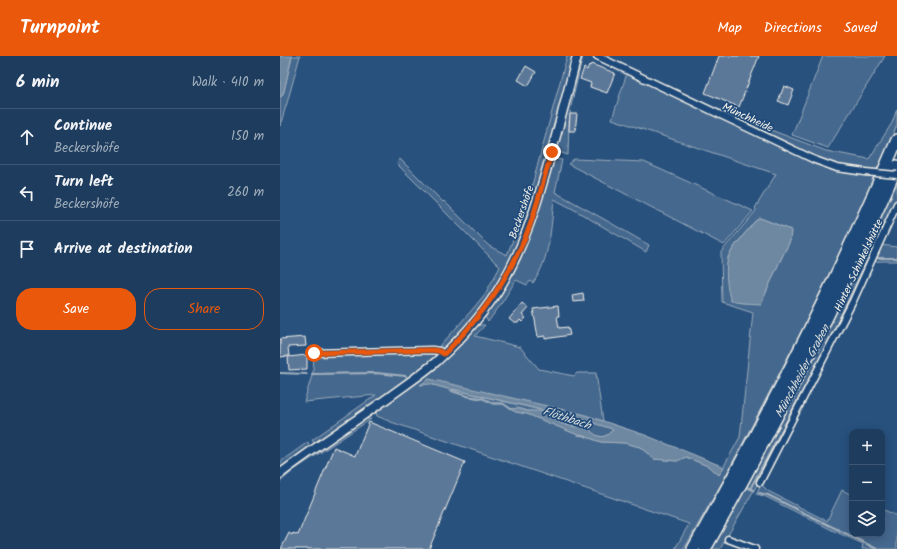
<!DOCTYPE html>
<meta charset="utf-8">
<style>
:root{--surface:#1e3d5e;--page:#264464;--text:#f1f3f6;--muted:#a1aebc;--line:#3c5673;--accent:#ea580c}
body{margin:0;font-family:Kalam,sans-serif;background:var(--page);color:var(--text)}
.controls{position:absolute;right:12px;bottom:12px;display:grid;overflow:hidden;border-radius:8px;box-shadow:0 2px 10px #0003}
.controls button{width:36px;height:36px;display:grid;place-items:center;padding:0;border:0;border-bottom:1px solid var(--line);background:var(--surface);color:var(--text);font:20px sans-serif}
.stop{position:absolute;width:12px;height:12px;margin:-9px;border:3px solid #ea580c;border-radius:50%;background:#fff}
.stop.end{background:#ea580c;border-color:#fff;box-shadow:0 1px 4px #0008}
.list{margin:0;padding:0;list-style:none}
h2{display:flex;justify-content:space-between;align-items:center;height:52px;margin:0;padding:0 16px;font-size:17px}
h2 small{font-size:13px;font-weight:400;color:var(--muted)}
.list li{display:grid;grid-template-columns:26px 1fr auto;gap:12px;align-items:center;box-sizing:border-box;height:56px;padding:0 16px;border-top:1px solid var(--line)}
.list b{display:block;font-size:15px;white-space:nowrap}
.list p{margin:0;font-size:13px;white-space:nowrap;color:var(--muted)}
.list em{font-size:13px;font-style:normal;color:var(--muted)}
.actions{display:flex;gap:8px;padding:12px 16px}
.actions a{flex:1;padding:9px 0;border:1px solid var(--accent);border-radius:16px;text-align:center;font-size:14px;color:var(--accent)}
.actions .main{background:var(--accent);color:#fff}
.icon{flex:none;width:22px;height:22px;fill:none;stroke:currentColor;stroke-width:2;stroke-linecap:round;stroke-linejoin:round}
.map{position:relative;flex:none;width:617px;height:493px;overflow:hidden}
header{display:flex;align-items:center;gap:24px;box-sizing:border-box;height:56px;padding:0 20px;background:var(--accent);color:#fff}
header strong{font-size:19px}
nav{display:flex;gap:22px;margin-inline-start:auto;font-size:14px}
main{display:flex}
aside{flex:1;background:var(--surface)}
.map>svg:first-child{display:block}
</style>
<header>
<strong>Turnpoint</strong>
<nav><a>Map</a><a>Directions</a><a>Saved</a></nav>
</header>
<main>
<aside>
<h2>6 min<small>Walk · 410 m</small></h2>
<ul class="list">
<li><svg class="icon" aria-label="ahead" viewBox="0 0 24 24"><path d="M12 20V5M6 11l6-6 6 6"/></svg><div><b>Continue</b><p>Beckershöfe</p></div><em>150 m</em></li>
<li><svg class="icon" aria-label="left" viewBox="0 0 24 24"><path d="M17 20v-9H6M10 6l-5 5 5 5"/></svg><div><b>Turn left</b><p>Beckershöfe</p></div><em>260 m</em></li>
<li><svg class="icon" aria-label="arrive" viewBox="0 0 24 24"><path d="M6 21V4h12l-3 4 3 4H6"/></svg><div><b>Arrive at destination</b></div></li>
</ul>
<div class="actions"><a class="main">Save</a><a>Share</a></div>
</aside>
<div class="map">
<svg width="617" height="493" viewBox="0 0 617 493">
<rect width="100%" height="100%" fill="#28517e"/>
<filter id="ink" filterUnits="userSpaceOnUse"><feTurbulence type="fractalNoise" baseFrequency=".025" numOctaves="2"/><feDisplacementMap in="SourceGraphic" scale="8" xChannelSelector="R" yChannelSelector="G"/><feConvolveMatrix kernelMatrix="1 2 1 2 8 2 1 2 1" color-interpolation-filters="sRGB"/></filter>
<g filter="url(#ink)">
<path fill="#45688e" stroke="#9cacbb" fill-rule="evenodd" d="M 12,0 L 20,0 L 7,47 L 5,53 L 0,70 L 0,41 L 2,40 L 4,35 Z
M 287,0 L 293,0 L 249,162 L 225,216 L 200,255 L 167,290 L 157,292 L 162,288 L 191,255 L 205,238 L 220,211 L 117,108 L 120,103 L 163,146 L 164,145 L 209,190 L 227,199 L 243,158 L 250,137 Z
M 299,0 L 303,0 L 291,50 L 289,66 L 288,99 L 276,95 L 276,90 Z
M 543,0 L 605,0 L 548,92 L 512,79 Z
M 347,17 L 535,108 L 556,114 L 582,119 L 581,113 L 553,108 L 535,103 L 435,54 L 440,54 L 467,65 L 546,95 L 589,103 L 612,67 L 617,53 L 617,69 L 585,146 L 523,272 L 444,423 L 404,493 L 395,493 L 409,468 L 111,366 L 97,360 L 96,357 L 97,355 L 195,271 L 200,269 L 205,269 L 195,280 L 240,291 L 259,313 L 294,320 L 297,317 L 316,317 L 323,365 L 302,358 L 150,328 L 168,333 L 173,336 L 189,341 L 203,343 L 213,348 L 223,348 L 230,353 L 236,356 L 247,358 L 298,379 L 304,380 L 321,386 L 345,387 L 360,391 L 374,403 L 397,405 L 406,401 L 430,411 L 439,419 L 460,381 L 473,256 L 442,246 L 441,196 L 475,156 L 476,153 L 475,152 L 496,118 L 332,63 ZM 480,162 L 511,174 L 510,185 L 499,207 L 481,248 L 447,213 L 448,201 L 454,191 L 475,165 Z
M 276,103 L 282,104 L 275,136 L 322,162 L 369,189 L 366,196 L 293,153 L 274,143 C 271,172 270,203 253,227 L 250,225 L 247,229 L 236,224 L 221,248 L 208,266 L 206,262 L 205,259 L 246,188 L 254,167 L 273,105 Z
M 294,103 L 364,106 L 473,155 L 444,189 L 288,108 Z
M 617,123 L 617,144 L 591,200 L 578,232 L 477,425 L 477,429 L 440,493 L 432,493 L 465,434 L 540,287 Z
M 600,189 L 617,191 L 617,205 L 602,205 L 592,206 Z
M 152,296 L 156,298 L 156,301 L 138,317 L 36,388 L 34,387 L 32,384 L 96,339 L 24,346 L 33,316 L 34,300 Z
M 171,333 L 269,356 L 247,355 L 237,352 L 233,353 L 230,352 L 223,347 L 214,347 L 203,342 L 189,340 L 173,335 Z
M 274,357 L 304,364 L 302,368 L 298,370 C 289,369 281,369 274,362 Z
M 85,363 L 91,363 L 14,414 L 0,426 L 0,423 L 16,409 Z
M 307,365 L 333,373 C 331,376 328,379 325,380 C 316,383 307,373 307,365 Z
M 28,386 L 30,392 L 0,415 L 0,406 Z
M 481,428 L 488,435 L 547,465 L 562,434 L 572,439 L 572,478 L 602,478 L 602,453 L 617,460 L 617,493 L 582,493 L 583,488 L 552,474 L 484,440 L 476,438 Z"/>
<path fill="#6e88a2" stroke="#a4b2be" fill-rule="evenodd" d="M 0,0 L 12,0 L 4,35 L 2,40 L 0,41 Z
M 480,162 L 511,174 L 510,185 L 499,207 L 481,248 L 463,247 L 451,245 C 447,236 444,209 449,200 C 453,191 460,184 465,177 C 471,171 473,166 480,162 Z
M 149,323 L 302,358 L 365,379 L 444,411 L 439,419 L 430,411 L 406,401 L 397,405 L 374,403 L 360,391 L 345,387 L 321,386 L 304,380 L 298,379 L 247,358 L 236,356 L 230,353 L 223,348 L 213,348 L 203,343 L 189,341 L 173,336 L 168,333 L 150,328 L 140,329 ZM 172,334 L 172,333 L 266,355 L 247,355 L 237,352 L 233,353 L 230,352 L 223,347 L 214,347 L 203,342 L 189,340 ZM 274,357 L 304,364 L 304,365 C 303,367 302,368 300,370 C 292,373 279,367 274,362 ZM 307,365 L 332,373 L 333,374 C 330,376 328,379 325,380 C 316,383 307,373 307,365 Z"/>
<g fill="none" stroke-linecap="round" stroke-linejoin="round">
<path stroke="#a4b2be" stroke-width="2" d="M 596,202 L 617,202
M 551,281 L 587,205
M 0,317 L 27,318
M 32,318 L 96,317 L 126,320
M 467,431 L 473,434
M 470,433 L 540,303
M 479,437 L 488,439 L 597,493"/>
</g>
<path fill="#5b7899" stroke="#f4f1e8" d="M 439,0 L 479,0 L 459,51 L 425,37 Z
M 311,8 L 335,17 L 327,37 L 310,31 L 311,27 L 300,23 L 304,12 L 307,14 L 309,9 L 310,10 Z
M 246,10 L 256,16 L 248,30 L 238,24 Z
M 504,30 L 514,34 L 508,49 L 498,45 L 500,41 L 499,39 L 501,38 Z
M 290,58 L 297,58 L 295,75 L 289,75 Z
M 303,237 L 304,245 L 293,246 L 292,239 Z
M 242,247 L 248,252 L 242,259 L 246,262 L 242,266 L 240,264 L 238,267 L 234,267 L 229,263 Z
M 278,250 L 279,260 L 277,260 L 279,272 L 288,271 L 290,279 L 265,283 L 265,280 L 258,281 L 253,253 Z
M 25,281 L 26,290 L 8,291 L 9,300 L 0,301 L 0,283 Z
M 27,299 L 27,313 L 9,314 L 8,301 Z
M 89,366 L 185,406 L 149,493 L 1,493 L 9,477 L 12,479 L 13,477 L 18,479 L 54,391 L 75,400 Z"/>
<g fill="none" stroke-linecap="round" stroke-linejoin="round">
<defs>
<path id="street" d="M 317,0 L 535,104 L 557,112 L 585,116
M 33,297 L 152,294 L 159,295 L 164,298
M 480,426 L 573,245 L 617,148
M 448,483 L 475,493"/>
<path id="secondary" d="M 0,418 C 35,391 73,367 109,341 C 125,329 142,318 157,305 C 182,282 206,256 223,226 C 245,188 257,147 269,105 C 279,70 288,35 297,0"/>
<path id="highway" d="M 413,493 C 488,360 557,224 617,84
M 425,493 C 463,427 498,359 533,290 C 562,231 591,171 617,110"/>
</defs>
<use href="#street" stroke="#f4f1e8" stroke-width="9"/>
<use href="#secondary" stroke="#f4f1e8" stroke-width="11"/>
<use href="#highway" stroke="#f4f1e8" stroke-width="14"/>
<use href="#street" stroke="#1f4a7a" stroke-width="6"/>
<use href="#secondary" stroke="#1f4a7a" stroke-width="8"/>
<use href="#highway" stroke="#1f4a7a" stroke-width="11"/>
<defs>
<path id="street-bridge" d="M 585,116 L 617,119"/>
</defs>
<use href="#street-bridge" stroke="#f4f1e8" stroke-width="9" stroke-linecap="butt"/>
<use href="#street-bridge" stroke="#1f4a7a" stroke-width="6"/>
</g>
</g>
<g fill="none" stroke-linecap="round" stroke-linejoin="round" filter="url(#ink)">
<path stroke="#ea580c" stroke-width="5" d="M 34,297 L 152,294 L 159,295 L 164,298 C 202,261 230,221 249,172 C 258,147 264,121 272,96"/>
</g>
<g text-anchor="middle" stroke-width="3.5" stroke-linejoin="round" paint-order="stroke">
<g font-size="11" fill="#f4f1e8" stroke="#1f4a7a">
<text transform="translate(468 61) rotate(25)" y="4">Münchheide</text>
<text transform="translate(241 156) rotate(-71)" y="4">Beckershöfe</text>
<text transform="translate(578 209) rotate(-65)" y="4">Hinter Schinkelshütte</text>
</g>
<g font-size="12" font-style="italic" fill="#d9dcda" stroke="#1f4a7a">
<text transform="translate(522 315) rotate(-62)" y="4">Münchheider Graben</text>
<text transform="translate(287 362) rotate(18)" y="4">Flöthbach</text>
</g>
</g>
</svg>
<div class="controls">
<button>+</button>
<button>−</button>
<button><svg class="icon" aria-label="layers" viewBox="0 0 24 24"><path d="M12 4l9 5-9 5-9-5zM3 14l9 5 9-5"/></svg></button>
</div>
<div class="stop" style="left:34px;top:297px"></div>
<div class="stop end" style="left:272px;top:96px"></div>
</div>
</main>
